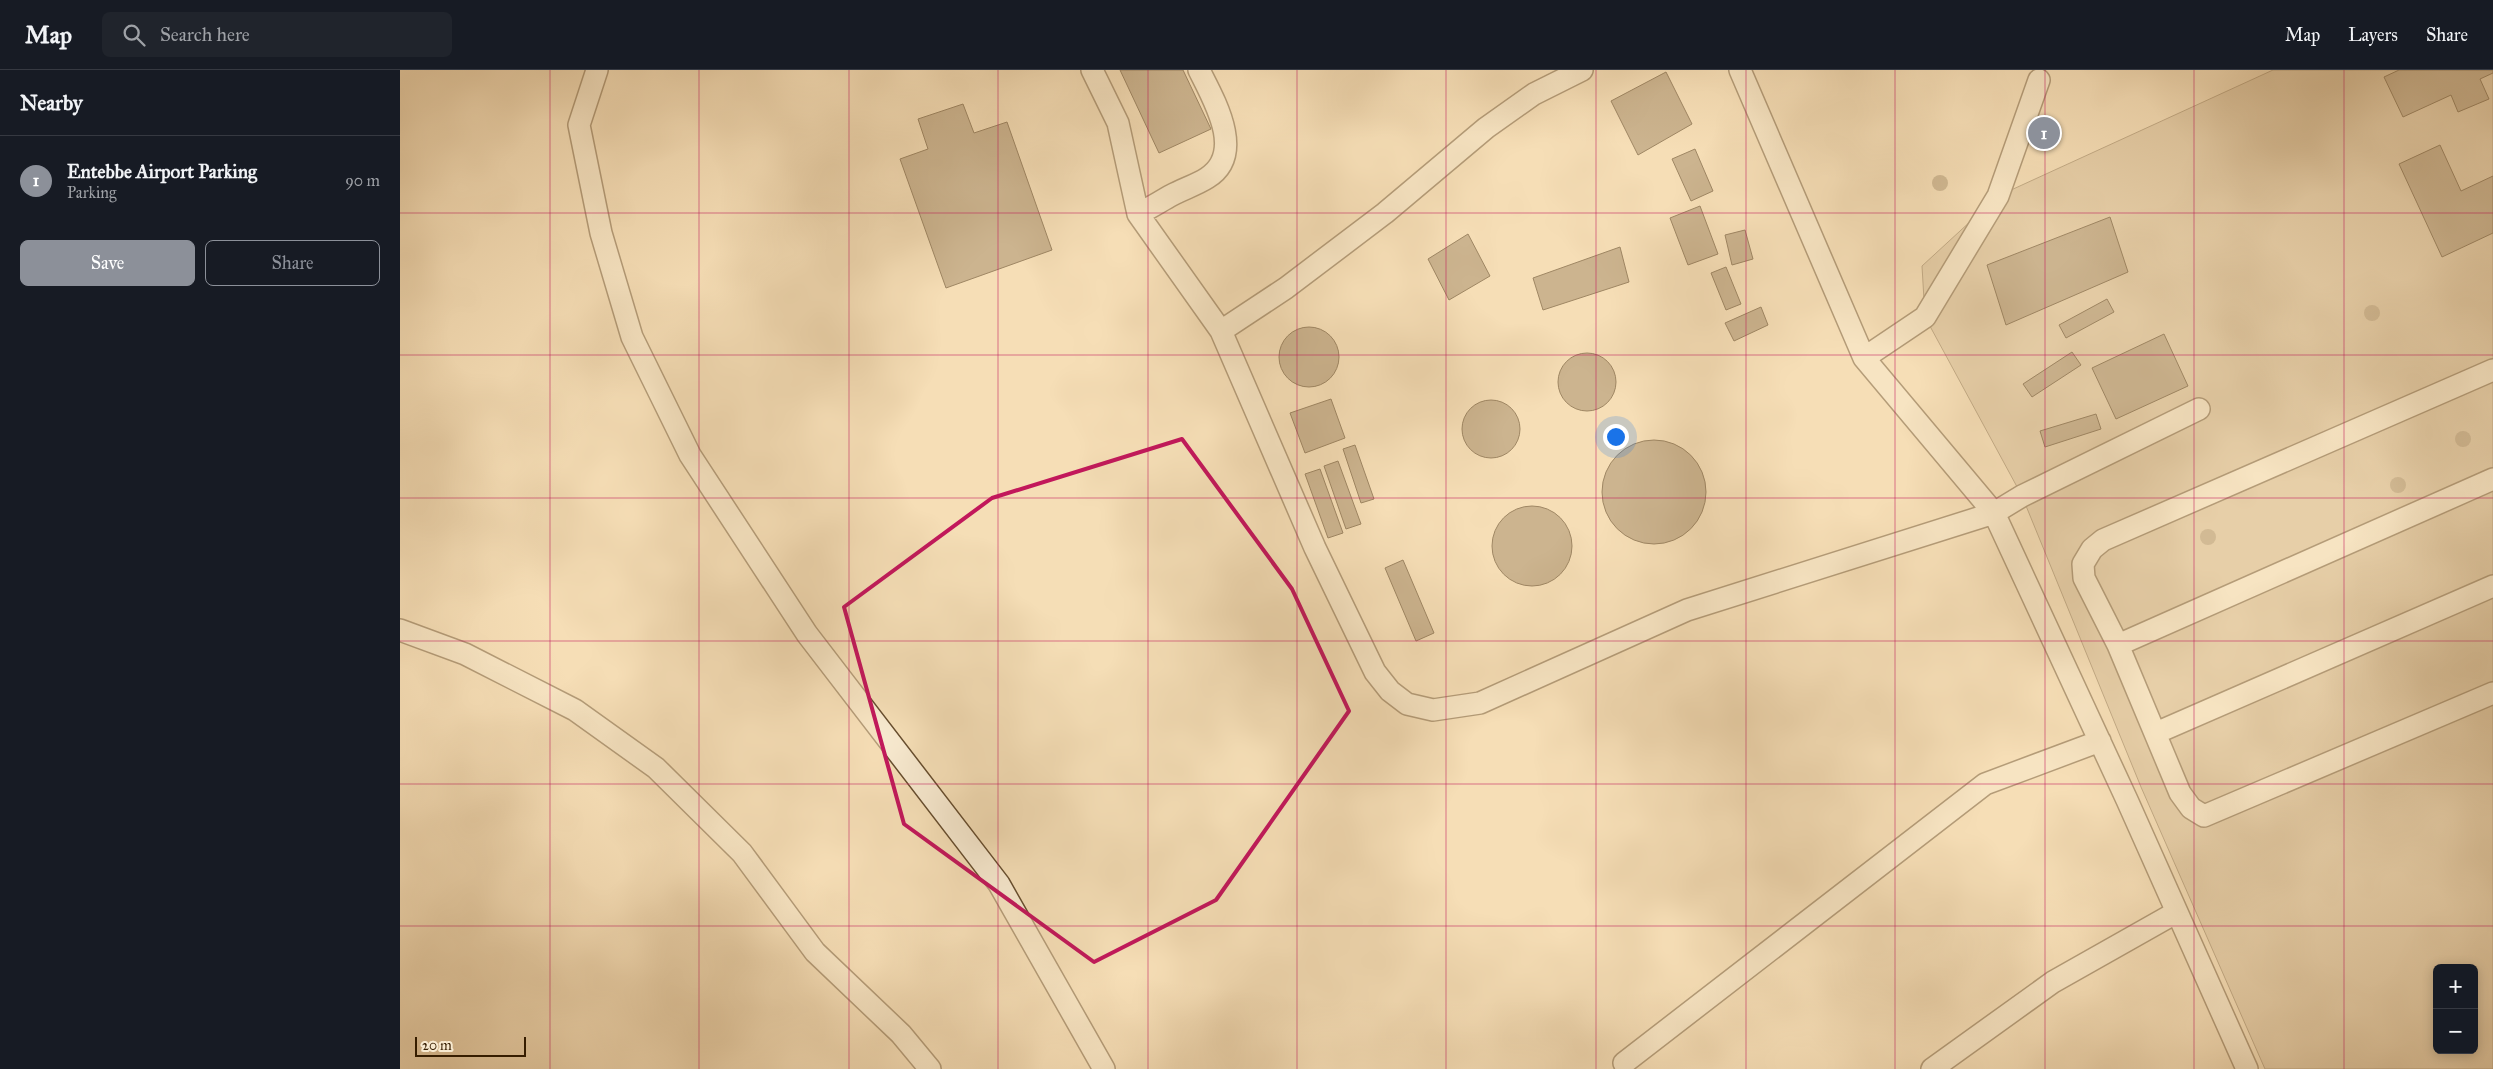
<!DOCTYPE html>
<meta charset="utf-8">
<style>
:root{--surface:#171b24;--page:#20242c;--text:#f1f3f6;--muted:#9ea1a6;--line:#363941;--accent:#8c9099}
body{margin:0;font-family:"IM FELL Great Primer",serif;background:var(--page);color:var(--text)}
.controls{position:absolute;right:15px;bottom:15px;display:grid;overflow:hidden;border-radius:8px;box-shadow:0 2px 12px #0003}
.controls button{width:45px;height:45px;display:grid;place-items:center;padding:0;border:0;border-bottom:1px solid var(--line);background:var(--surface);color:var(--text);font:25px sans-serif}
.scale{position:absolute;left:15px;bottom:12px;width:111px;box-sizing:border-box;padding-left:5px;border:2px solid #361d00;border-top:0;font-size:14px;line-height:18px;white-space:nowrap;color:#361d00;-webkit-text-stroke:4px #f8ead0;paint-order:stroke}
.you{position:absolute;left:1215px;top:366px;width:18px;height:18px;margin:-12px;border:4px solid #fff;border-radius:50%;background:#1a73e8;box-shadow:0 0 0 8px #1a73e833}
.badge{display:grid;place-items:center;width:32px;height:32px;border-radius:50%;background:var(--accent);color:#fff;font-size:16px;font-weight:700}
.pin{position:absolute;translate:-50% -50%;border:2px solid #fff;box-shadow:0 1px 5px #0006}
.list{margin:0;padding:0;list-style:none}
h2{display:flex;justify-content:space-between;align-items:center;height:65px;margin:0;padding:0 20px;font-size:21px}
h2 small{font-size:16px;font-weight:400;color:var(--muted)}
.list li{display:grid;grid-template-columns:32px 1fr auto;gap:15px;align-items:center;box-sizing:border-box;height:90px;padding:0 20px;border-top:1px solid var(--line)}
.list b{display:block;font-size:19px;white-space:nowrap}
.list p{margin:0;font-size:16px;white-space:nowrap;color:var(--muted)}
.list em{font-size:16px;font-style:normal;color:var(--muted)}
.actions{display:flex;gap:10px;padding:15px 20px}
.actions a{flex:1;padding:11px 0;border:1px solid var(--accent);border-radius:8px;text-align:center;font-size:18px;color:var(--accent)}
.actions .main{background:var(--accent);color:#fff}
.icon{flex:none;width:28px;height:28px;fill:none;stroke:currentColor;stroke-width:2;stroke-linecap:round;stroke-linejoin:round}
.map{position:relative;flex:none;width:2093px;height:999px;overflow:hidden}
header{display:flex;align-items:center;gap:30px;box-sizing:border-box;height:70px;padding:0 25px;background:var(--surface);border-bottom:1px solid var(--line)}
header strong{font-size:24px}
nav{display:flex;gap:28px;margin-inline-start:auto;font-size:18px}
.search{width:350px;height:45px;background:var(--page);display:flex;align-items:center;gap:12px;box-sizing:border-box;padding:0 18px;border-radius:8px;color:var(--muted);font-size:19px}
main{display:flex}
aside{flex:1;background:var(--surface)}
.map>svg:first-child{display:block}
</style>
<header>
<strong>Map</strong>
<div class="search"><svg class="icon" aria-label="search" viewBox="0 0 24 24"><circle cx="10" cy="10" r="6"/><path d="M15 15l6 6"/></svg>Search here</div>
<nav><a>Map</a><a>Layers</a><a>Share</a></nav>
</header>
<main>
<aside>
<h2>Nearby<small></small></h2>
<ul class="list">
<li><span class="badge">1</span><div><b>Entebbe Airport Parking</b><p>Parking</p></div><em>90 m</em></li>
</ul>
<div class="actions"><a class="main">Save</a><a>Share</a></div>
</aside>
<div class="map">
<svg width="2093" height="999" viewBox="0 0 2093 999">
<rect width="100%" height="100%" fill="#f5deb6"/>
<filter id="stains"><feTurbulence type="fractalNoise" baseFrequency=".004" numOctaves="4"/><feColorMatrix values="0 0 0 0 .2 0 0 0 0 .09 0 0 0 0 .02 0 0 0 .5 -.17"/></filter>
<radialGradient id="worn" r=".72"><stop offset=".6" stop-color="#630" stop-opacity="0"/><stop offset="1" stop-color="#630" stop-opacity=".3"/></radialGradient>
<path fill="#d5bd97" stroke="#866d4c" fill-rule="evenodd" d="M 1873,0 L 2093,0 L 2093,999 L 1865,999 L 1741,717 L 1622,426 L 1525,247 L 1522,196 L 1598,126 ZM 2037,898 L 2074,898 L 2074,980 L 2037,980 Z"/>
<path fill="#99815f" stroke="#361d00" d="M 720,0 L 783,0 L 811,59 L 759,83 Z
M 1999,0 L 2093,0 L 2093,3 L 2080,9 L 2089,29 L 2058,42 L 2051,25 L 2003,47 L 1984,7 Z
M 1266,2 L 1292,54 L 1238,85 L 1211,31 Z
M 563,34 L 574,63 L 607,52 L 652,180 L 546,218 L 500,89 L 528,79 L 518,49 Z
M 2040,75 L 2061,121 L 2093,106 L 2093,163 L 2042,187 L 1999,94 Z
M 1295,79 L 1313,121 L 1291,131 L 1272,89 Z
M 1300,136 L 1318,184 L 1288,195 L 1270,148 Z
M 1710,147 L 1728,202 L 1606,255 L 1587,195 Z
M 1345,160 L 1353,189 L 1332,195 L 1325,165 Z
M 1068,164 L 1090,206 L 1049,230 L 1028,189 Z
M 1220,177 L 1229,212 L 1143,240 L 1133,208 Z
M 1326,197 L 1341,234 L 1326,240 L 1311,203 Z
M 1707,229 L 1714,242 L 1666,268 L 1659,255 Z
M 1361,237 L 1368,255 L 1334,271 L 1325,253 Z
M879 287a30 30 0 1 1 60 0a30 30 0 1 1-60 0Z
M 1764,264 L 1788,316 L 1716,349 L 1692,298 Z
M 1672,282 L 1681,295 L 1632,327 L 1623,314 Z
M1158 312a29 29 0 1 1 58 0a29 29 0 1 1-58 0Z
M 931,329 L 945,368 L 905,383 L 890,343 Z
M1062 359a29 29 0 1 1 58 0a29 29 0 1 1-58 0Z
M 1696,344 L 1701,359 L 1645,377 L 1640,361 Z
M1202 422a52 52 0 1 1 104 0a52 52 0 1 1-104 0Z
M 955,375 L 974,429 L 961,433 L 943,379 Z
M 938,391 L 961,454 L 946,459 L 924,396 Z
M 920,399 L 943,463 L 928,468 L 905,404 Z
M1092 476a40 40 0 1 1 80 0a40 40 0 1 1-80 0Z
M 1003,490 L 1034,563 L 1016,571 L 985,498 Z"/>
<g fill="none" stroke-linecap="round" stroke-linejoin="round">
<defs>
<path id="service" d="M 197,0 L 179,55 L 201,163 L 232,267 L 290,385 L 407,564 L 599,814 L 704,999
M 692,0 L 718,53 L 738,144 L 821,261 L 915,478 L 975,602 L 990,621 L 1007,634 L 1033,640 L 1080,633 L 1287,540 L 1594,443 L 1622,426 L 1799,339
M 1340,0 L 1464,288 L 1594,443 L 1727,730 L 1847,999
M 738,144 C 750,138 761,131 772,125 C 783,119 796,115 807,108 C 846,84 814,30 799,0
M 821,261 L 886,218 L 985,143 L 1086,58 L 1134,24 L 1182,0
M 1464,288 L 1525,247 L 1598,126 L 1639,10
M 2093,300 L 1703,470 L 1692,479 L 1683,494 L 1684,508 L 1718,575 L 1780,723 L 1791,738 L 1804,746 L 2093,623
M 0,560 L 65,584 L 175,640 L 256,698 L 342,783 L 415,882 L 501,964 L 530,999
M 1718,575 L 2093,409
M 1756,663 L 2093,516
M 1224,993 L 1585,714 L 1700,671
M 1532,999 L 1653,912 L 1777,842"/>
</defs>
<use href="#service" stroke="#664d2e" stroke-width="24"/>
<use href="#service" stroke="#f8ead0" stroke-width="21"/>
</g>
<g fill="#a68e6b">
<circle cx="1540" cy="113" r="8"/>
<circle cx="1972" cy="243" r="8"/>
<circle cx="2063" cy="369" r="8"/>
<circle cx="1998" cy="415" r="8"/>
<circle cx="1808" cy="467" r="8"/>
</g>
<path d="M0 0H2093V999H0ZM 782,369 L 892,519 L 949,641 L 816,830 L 694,892 L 504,754 L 444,537 L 592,428 Z" fill="#f5deb6" fill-opacity=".55" fill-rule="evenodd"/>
<path fill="none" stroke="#c2185b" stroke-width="4" stroke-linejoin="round" d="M 782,369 L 892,519 L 949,641 L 816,830 L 694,892 L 504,754 L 444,537 L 592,428 Z"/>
<path fill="none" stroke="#c2185b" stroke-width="1" stroke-opacity="0.55" d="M 150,0 L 150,999M 299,0 L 299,999M 449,0 L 449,999M 598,0 L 598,999M 748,0 L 748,999M 897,0 L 897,999M 1046,0 L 1046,999M 1196,0 L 1196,999M 1346,0 L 1346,999M 1495,0 L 1495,999M 1645,0 L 1645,999M 1794,0 L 1794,999M 1944,0 L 1944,999M 0,143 L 2093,143M 0,285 L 2093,285M 0,428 L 2093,428M 0,571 L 2093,571M 0,714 L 2093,714M 0,856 L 2093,856"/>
<rect width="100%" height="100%" filter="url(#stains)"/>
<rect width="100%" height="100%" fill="url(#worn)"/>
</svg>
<div class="controls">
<button>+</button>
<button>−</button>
</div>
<div class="scale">20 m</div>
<div class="you"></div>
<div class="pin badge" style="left:1644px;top:63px">1</div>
</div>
</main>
